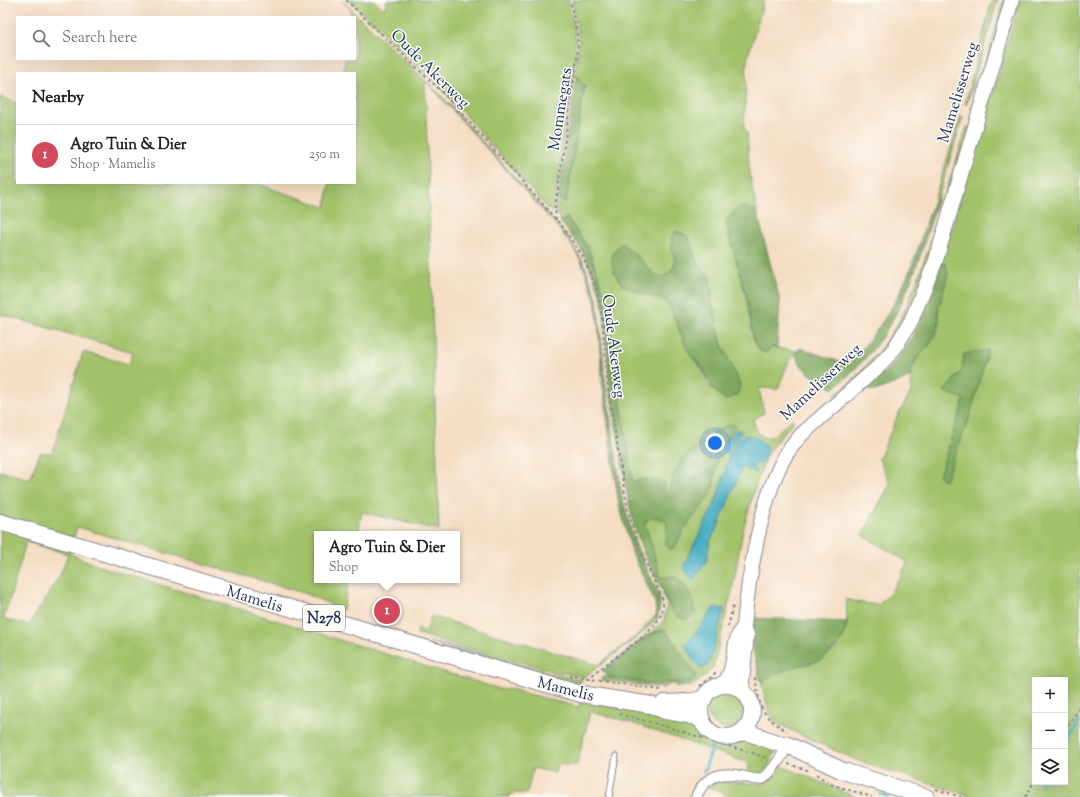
<!DOCTYPE html>
<meta charset="utf-8">
<style>
:root{--surface:#fff;--page:#f6f6f6;--text:#222;--muted:#767676;--line:#e0e0e0;--accent:#d1495b}
body{margin:0;font-family:"Sorts Mill Goudy",serif;background:var(--page);color:var(--text)}
.controls{position:absolute;right:12px;bottom:12px;display:grid;overflow:hidden;border-radius:0px;box-shadow:0 4px 16px #0002}
.controls button{width:36px;height:36px;display:grid;place-items:center;padding:0;border:0;border-bottom:1px solid var(--line);background:var(--surface);color:var(--text);font:20px sans-serif}
.you{position:absolute;left:715px;top:443px;width:14px;height:14px;margin:-10px;border:3px solid #fff;border-radius:50%;background:#1a73e8;box-shadow:0 0 0 6px #1a73e833}
.badge{display:grid;place-items:center;width:26px;height:26px;border-radius:50%;background:var(--accent);color:#fff;font-size:13px;font-weight:700}
.pin{position:absolute;translate:-50% -50%;border:2px solid #fff;box-shadow:0 1px 4px #0006}
.popup{position:absolute;left:314px;top:531px;width:146px;height:52px;box-sizing:border-box;display:grid;place-content:center;border-radius:0px;background:var(--surface);filter:drop-shadow(0 1px 3px #0005);font-size:13px;white-space:nowrap;color:var(--muted)}
.popup b{font-size:15px;color:var(--text)}
.popup::after{content:'';position:absolute;left:50%;top:100%;margin-left:-8px;border:8px solid transparent;border-top-color:var(--surface)}
.list{margin:0;padding:0;list-style:none}
h2{display:flex;justify-content:space-between;align-items:center;height:52px;margin:0;padding:0 16px;font-size:17px}
h2 small{font-size:13px;font-weight:400;color:var(--muted)}
.list li{display:grid;grid-template-columns:26px 1fr auto;gap:12px;align-items:center;box-sizing:border-box;height:60px;padding:0 16px;border-top:1px solid var(--line)}
.list b{display:block;font-size:15px;white-space:nowrap}
.list p{margin:0;font-size:13px;white-space:nowrap;color:var(--muted)}
.list em{font-size:13px;font-style:normal;color:var(--muted)}
.icon{flex:none;width:22px;height:22px;fill:none;stroke:currentColor;stroke-width:2;stroke-linecap:round;stroke-linejoin:round}
.map{position:relative;flex:none;width:1080px;height:797px;overflow:hidden}
.search{position:absolute;background:var(--surface);box-shadow:0 4px 16px #0002;left:16px;top:16px;width:340px;height:44px;display:flex;align-items:center;gap:10px;box-sizing:border-box;padding:0 14px;border-radius:0px;color:var(--muted);font-size:15px}
.panel{position:absolute;background:var(--surface);box-shadow:0 4px 16px #0002;left:16px;top:72px;width:340px;height:112px;border-radius:0px}
.map>svg:first-child{display:block}
</style>
<div class="map">
<svg width="1080" height="797" viewBox="0 0 1080 797">
<rect width="100%" height="100%" fill="#fdfcf7"/>
<filter id="ink" filterUnits="userSpaceOnUse"><feTurbulence type="fractalNoise" baseFrequency=".025" numOctaves="2"/><feDisplacementMap in="SourceGraphic" scale="8" xChannelSelector="R" yChannelSelector="G"/><feConvolveMatrix kernelMatrix="1 2 1 2 8 2 1 2 1" color-interpolation-filters="sRGB"/></filter>
<filter id="wash" filterUnits="userSpaceOnUse"><feTurbulence type="fractalNoise" baseFrequency=".012" numOctaves="4" result="noise"/><feDisplacementMap in="SourceGraphic" scale="16" xChannelSelector="R" yChannelSelector="G"/><feGaussianBlur stdDeviation="0.9" result="paint"/><feColorMatrix in="noise" values="0 0 0 0 0 0 0 0 0 0 0 0 0 0 0 0 0 1.4 0 .05"/><feComposite in="paint" operator="in"/></filter>
<g filter="url(#wash)">
<rect width="100%" height="100%" fill="#f4ddc2"/>
<path fill="#a2c26a" stroke="#5e7864" fill-rule="evenodd" d="M 341,0 L 438,92 L 560,228 L 573,246 L 554,223 L 425,80 L 439,530 L 362,512 L 358,534 L 317,534 L 317,580 L 349,580 L 343,610 L 304,593 L 77,527 L 69,553 L 96,565 L 503,690 L 510,689 L 578,707 L 582,700 L 675,717 L 700,725 L 713,737 L 723,740 L 751,737 L 777,748 L 765,772 L 758,775 L 748,772 L 749,763 L 626,721 L 590,712 L 577,765 L 557,765 L 555,773 L 533,768 L 527,793 L 512,793 L 510,797 L 0,797 L 0,471 L 30,479 L 40,453 L 52,453 L 83,352 L 129,364 L 133,352 L 0,314 L 0,97 L 17,103 L 17,183 L 255,183 L 326,207 L 329,183 L 355,183 L 355,73 L 343,73 L 345,59 L 355,59 L 355,17 L 350,17 L 351,10 ZM 26,542 L 68,554 L 60,575 L 29,625 L 4,619 Z
M 349,0 L 373,0 L 384,9 L 387,0 L 568,0 L 575,31 L 576,57 L 553,212 L 547,208 L 440,87 Z
M 572,0 L 764,0 L 747,60 L 744,128 L 747,133 L 750,175 L 757,212 L 746,207 L 726,221 L 727,227 L 746,295 L 754,341 L 771,347 L 798,351 L 787,365 L 778,389 L 759,388 L 764,413 L 753,420 L 758,433 L 766,438 L 773,436 L 792,419 L 794,422 L 774,444 L 766,457 L 757,481 L 743,530 L 732,591 L 713,667 L 706,675 L 692,686 L 676,687 L 676,684 L 669,684 L 668,686 L 663,686 L 663,688 L 602,680 L 603,677 L 607,677 L 657,685 L 665,682 L 683,684 L 695,680 L 665,629 L 650,634 L 604,672 L 602,671 L 663,622 L 667,606 L 662,593 L 673,612 L 674,576 L 661,579 L 645,524 L 647,520 L 652,517 L 666,520 L 676,545 L 682,532 L 710,495 L 713,487 L 718,453 L 732,431 L 719,429 C 691,447 675,464 668,496 L 666,497 L 647,479 L 633,482 C 628,452 622,422 618,392 C 609,330 609,267 566,217 L 561,223 L 556,211 L 558,197 L 560,200 L 566,202 L 579,118 L 579,78 L 576,77 L 579,40 ZM 675,231 L 688,236 L 696,260 L 707,272 L 712,291 L 712,303 L 722,345 L 740,385 L 737,395 L 726,400 L 709,386 L 703,370 L 692,357 L 669,306 L 664,300 L 657,298 L 622,243 L 644,263 L 653,274 L 663,277 C 683,265 670,257 672,240 C 672,237 674,234 675,231 ZM 736,430 L 741,431 L 728,450 L 730,454 L 739,440 L 747,436 L 767,452 L 765,456 L 752,464 L 754,467 L 743,467 L 741,470 L 719,524 L 710,541 L 707,560 L 704,566 L 692,579 L 684,569 L 684,565 L 714,505 L 729,459 L 727,454 L 721,449 ZM 715,607 L 724,609 L 710,661 L 707,666 L 686,648 L 686,645 Z
M 992,0 L 998,0 L 967,104 L 965,104 Z
M 1004,0 L 1008,0 L 976,106 L 973,105 Z
M 1019,0 L 1080,0 L 1080,797 L 972,797 L 856,760 L 778,724 L 769,713 L 761,682 C 769,677 779,671 788,668 C 798,665 812,665 821,659 C 848,644 848,626 846,599 L 857,602 L 878,605 L 891,593 L 908,562 L 862,535 L 890,484 L 879,459 L 897,417 L 912,390 C 904,354 933,354 939,325 C 940,321 937,315 938,310 C 939,298 944,286 948,274 L 941,263 L 1002,63 ZM 1035,680 L 1065,680 L 1065,782 L 1035,782 Z
M 961,116 L 963,117 L 937,201 L 934,200 Z
M 967,127 L 970,128 L 925,276 L 916,299 L 883,355 L 837,398 L 835,395 C 899,342 914,296 937,220 C 947,189 957,158 967,127 Z
M 656,615 L 657,619 L 641,634 L 585,677 L 556,672 L 417,634 L 418,629 L 427,631 L 431,616 L 598,665 L 634,638 Z
M 429,642 L 465,649 L 555,675 L 582,680 L 578,685 Z
M708 711a18 18 0 1 1 36 0a18 18 0 1 1-36 0Z
M 780,765 L 856,797 L 732,797 L 707,786 L 717,781 L 763,784 L 778,774 Z"/>
<path fill="#81a85e" stroke="#4e6c5e" d="M 576,77 L 585,85 L 566,202 L 560,200 L 558,197 Z
M 934,200 L 937,201 C 914,277 898,337 833,389 C 820,380 800,371 796,355 L 800,348 L 849,365 C 868,342 887,319 900,292 C 915,263 923,231 934,200 Z
M 746,207 L 757,212 L 780,301 L 777,348 L 771,347 L 766,353 L 759,350 L 754,341 L 746,295 L 727,227 C 726,216 735,208 746,207 Z
M 566,217 L 588,247 L 604,293 L 633,481 L 647,479 L 665,482 L 665,497 L 668,496 C 670,485 673,473 679,464 C 688,450 718,426 734,424 L 735,426 L 718,453 L 713,487 L 710,495 L 682,532 L 675,548 L 670,550 L 666,544 L 667,526 L 665,520 L 652,517 L 647,520 L 645,524 L 661,578 L 674,576 C 688,586 693,598 695,614 L 687,620 L 678,617 L 673,612 L 644,554 L 634,527 L 628,499 L 610,389 L 604,314 L 601,296 L 587,260 L 578,244 L 561,223 Z
M 676,231 L 688,236 L 696,260 L 710,280 L 712,303 L 722,345 L 740,385 L 737,395 L 727,400 C 707,388 713,385 703,369 C 698,362 690,356 686,347 C 679,331 676,314 664,300 C 644,293 618,292 613,267 C 610,256 614,250 622,243 L 644,263 L 653,274 L 663,277 C 684,265 670,256 672,240 C 672,237 674,233 676,231 Z
M 566,235 L 584,263 L 597,299 L 605,378 L 622,497 L 635,543 L 660,597 L 660,607 L 657,619 L 655,602 L 632,552 L 618,500 L 602,380 L 598,320 L 594,296 L 582,263 Z
M 941,263 L 946,264 L 948,274 L 938,310 L 939,325 L 929,345 L 915,361 L 909,378 L 875,391 L 865,390 C 876,380 889,369 898,358 C 920,331 929,294 941,263 Z
M 988,350 L 970,416 L 945,481 L 939,476 L 964,399 L 944,392 L 962,370 L 964,354 Z
M 752,618 L 848,622 L 840,643 L 821,660 L 787,669 L 761,682 L 752,647 Z
M 665,629 L 697,677 L 686,684 L 665,682 L 657,685 L 607,677 L 608,675 L 603,671 L 650,634 Z"/>
<path fill="#41aac1" stroke="#2e6c90" d="M 736,430 L 742,431 L 728,450 L 730,454 C 732,450 734,446 736,442 C 746,429 757,437 766,446 L 767,452 L 761,464 L 752,464 L 756,473 L 743,467 L 741,470 L 719,524 L 710,541 L 706,563 L 695,576 L 695,578 L 692,579 L 684,569 L 684,565 L 717,499 L 729,459 L 727,454 L 721,449 Z
M 715,607 L 724,609 L 710,661 L 707,666 L 702,669 L 693,660 L 686,645 Z"/>
<g fill="none" stroke-linecap="round" stroke-linejoin="round">
<path stroke="#41aac1" stroke-width="3" d="M 1065,744 L 1080,720
M 704,772 L 713,745
M 1041,784 L 1042,782
M 880,794 L 889,797"/>
</g>
</g>
<g filter="url(#ink)">
<g fill="none" stroke-linecap="round" stroke-linejoin="round">
<defs>
<path id="lane" d="M 609,797 L 616,756"/>
<path id="street" d="M 696,797 C 704,777 721,771 741,776 C 748,777 756,781 762,779 C 768,777 785,752 788,745"/>
<path id="secondary" d="M 723,685 C 738,667 730,642 744,626 C 748,578 761,500 784,458 C 789,449 796,441 802,434 L 879,366 L 894,349 L 911,321 L 936,260 L 1012,0
M 743,691 L 742,682 L 747,634"/>
<path id="primary" d="M 0,522 L 553,686 L 581,694 L 651,705 L 665,711 L 684,714 L 702,719
M700 711a26 26 0 1 1 52 0a26 26 0 1 1-52 0Z
M 664,703 L 687,702 L 704,699
M 741,732 C 758,733 771,744 788,745 L 843,771 L 926,797"/>
</defs>
<use href="#lane" stroke="#888690" stroke-width="7"/>
<use href="#street" stroke="#888690" stroke-width="12"/>
<use href="#secondary" stroke="#888690" stroke-width="16"/>
<use href="#primary" stroke="#888690" stroke-width="18"/>
<path stroke="#888690" stroke-width="2" stroke-dasharray="3 3" stroke-linecap="butt" d="M 346,0 L 444,94 L 562,226 L 583,257 L 597,290 L 602,317 L 608,388 L 628,512 L 640,550 L 663,600 C 667,633 608,656 589,680
M 556,220 L 555,209 L 578,51 L 577,33 L 570,0
M 728,627 L 733,606
M 569,676 L 662,690
M 755,677 C 761,708 758,714 787,731
M 700,686 L 712,677 L 717,670
M 619,714 L 657,724 L 768,758
M 1065,731 L 1080,706
M 788,764 L 810,771
M 816,774 L 830,784 L 872,797
M 936,789 L 961,797
M 1025,797 L 1035,780"/>
<use href="#lane" stroke="#fff" stroke-width="5"/>
<use href="#street" stroke="#fff" stroke-width="10"/>
<use href="#secondary" stroke="#fff" stroke-width="14"/>
<use href="#primary" stroke="#fff" stroke-width="16"/>
</g>
</g>
<g text-anchor="middle" stroke-width="3" stroke-linejoin="round" paint-order="stroke">
<rect fill="#fdfcf7" stroke="#5f6c8c" stroke-width="1" x="303" y="605" width="42" height="26" rx="3"/>
<g font-size="15" font-weight="bold" fill="#1b2f5e">
<text x="324" y="623">N278</text>
</g>
<g font-size="16" fill="#1b2f5e" stroke="#fdfcf7">
<text transform="translate(431 68) rotate(45)" y="6">Oude Akerweg</text>
<text transform="translate(957 92) rotate(-73)" y="6">Mamelisserweg</text>
<text transform="translate(559 109) rotate(-81)" y="6">Mommegats</text>
<text transform="translate(615 346) rotate(83)" y="6">Oude Akerweg</text>
<text transform="translate(820 381) rotate(-43)" y="6">Mamelisserweg</text>
<text transform="translate(255 598) rotate(17)" y="6">Mamelis</text>
<text transform="translate(566 688) rotate(14)" y="6">Mamelis</text>
</g>
</g>
</svg>
<div class="controls">
<button>+</button>
<button>−</button>
<button><svg class="icon" aria-label="layers" viewBox="0 0 24 24"><path d="M12 4l9 5-9 5-9-5zM3 14l9 5 9-5"/></svg></button>
</div>
<div class="you"></div>
<div class="pin badge" style="left:387px;top:611px">1</div>
<div class="popup"><b>Agro Tuin &amp; Dier</b>Shop</div>
<div class="search"><svg class="icon" aria-label="search" viewBox="0 0 24 24"><circle cx="10" cy="10" r="6"/><path d="M15 15l6 6"/></svg>Search here</div>
<section class="panel">
<h2>Nearby<small></small></h2>
<ul class="list">
<li><span class="badge">1</span><div><b>Agro Tuin &amp; Dier</b><p>Shop · Mamelis</p></div><em>250 m</em></li>
</ul>
</section>
</div>
